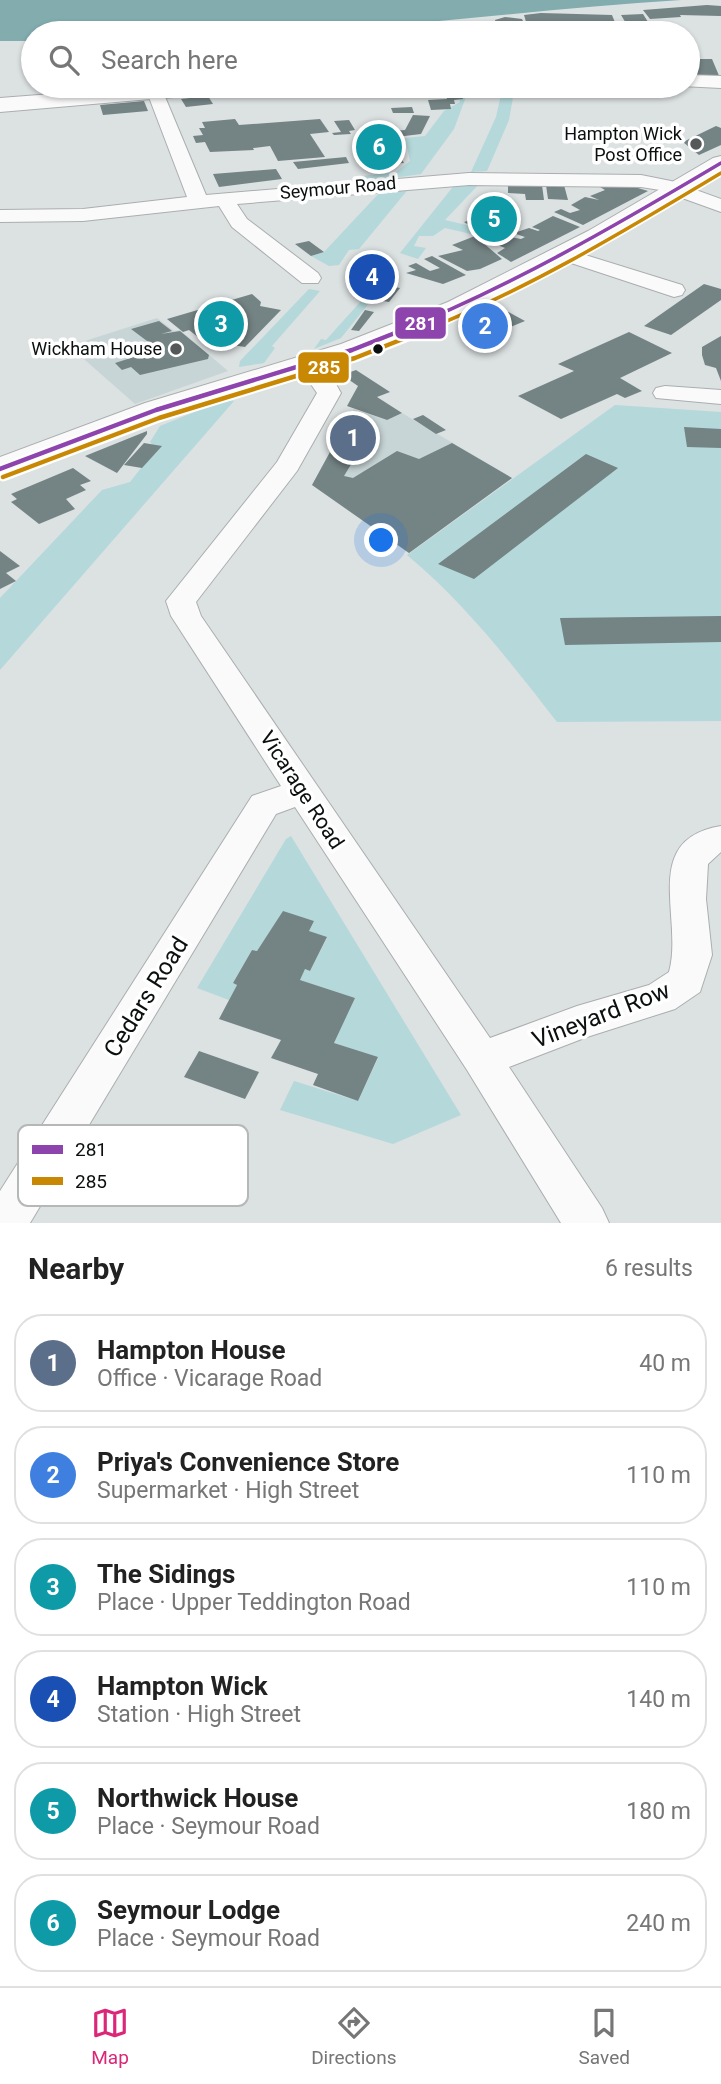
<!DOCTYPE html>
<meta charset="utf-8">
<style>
:root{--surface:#fff;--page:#f2f2f2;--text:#222;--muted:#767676;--line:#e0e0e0;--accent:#db2777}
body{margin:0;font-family:Roboto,sans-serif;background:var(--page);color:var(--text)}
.you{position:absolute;left:382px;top:541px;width:24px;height:24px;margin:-18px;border:5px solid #fff;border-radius:50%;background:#1a73e8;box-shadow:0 0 0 10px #1a73e833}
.badge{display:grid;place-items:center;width:46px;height:46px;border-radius:50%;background:var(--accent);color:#fff;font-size:23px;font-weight:700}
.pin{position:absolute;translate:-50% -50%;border:4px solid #fff;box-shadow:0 2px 7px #0006}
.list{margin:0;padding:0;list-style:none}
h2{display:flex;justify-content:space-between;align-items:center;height:91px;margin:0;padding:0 28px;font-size:30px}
h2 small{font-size:23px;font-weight:400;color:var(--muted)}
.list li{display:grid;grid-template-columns:46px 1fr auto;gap:21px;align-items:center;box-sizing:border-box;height:98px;margin:0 14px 14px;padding:0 14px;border:2px solid var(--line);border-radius:28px}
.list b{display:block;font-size:26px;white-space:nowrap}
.list p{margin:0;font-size:23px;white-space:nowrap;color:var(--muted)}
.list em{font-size:23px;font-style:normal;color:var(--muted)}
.icon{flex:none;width:38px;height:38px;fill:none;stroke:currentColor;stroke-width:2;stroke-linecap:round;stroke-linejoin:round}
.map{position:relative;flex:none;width:721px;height:1223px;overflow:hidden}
.search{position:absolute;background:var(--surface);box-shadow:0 2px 5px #0004;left:21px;right:21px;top:21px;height:77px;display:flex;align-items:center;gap:18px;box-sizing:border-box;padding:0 24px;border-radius:38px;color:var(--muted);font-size:26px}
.sheet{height:763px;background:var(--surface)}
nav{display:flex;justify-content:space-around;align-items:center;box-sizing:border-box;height:98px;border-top:2px solid var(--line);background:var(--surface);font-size:19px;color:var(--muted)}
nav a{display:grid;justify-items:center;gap:4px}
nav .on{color:var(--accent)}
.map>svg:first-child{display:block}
</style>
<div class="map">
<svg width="721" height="1223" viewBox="0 0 721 1223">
<rect width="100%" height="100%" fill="#dce1e2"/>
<path fill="#c8d5d6" d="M 157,318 L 174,331 L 180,330 L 228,371 L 135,404 L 69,346 Z
M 354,409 L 386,420 L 402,413 L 512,478 L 409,553 L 312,485 Z"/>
<path fill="#b5d8da" d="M 459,86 L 470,86 L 454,129 L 421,174 L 358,183 L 353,177 L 396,172 L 410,161 L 405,138 L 425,136 L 444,111 L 460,102 Z
M 503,86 L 515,86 L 509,120 L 487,171 L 471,172 L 496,117 Z
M 481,182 L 445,220 L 492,231 L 484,237 L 445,228 L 433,236 L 419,236 L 414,246 L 426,248 L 418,259 L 400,253 L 456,183 Z
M 410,187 L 359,249 L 349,250 L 339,265 L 329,266 L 311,256 L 324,252 L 382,190 Z
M 309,289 L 320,291 L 272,346 L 275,348 L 264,363 L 239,367 L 240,361 Z
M 362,300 L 370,302 L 341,338 L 314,349 L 321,339 L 326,340 Z
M 227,399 L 234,401 L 0,670 L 0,598 L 102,490 L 130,482 L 156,449 L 150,442 L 160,426 Z
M 615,405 L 721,412 L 721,721 L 557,722 C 511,663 465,603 407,555 Z
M 291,836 L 461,1115 L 393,1144 L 280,1110 L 294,1081 L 358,1101 L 378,1058 L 334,1043 L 354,998 L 300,980 L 305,969 L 310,971 L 327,938 L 309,931 L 314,921 L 283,912 L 257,951 L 252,950 L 233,983 L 237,985 L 229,1000 L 197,988 L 286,839 Z"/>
<path fill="#82acae" d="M 0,0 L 681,0 C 546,8 413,27 278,33 C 197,37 115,33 33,33 L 33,41 L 0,41 Z"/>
<path fill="#748384" d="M 707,5 L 721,6 L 721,16 L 680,15 L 681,17 L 650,19 L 643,10 Z
M 541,13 L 612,15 L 616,25 L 527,25 L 524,15 Z
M 643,14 L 648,22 L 659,22 L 663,28 L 627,25 L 621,15 Z
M 505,17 L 522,19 L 528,32 L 498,33 L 495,20 Z
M 436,27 L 441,33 L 386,33 L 384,30 Z
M 688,59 L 712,59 L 720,78 L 693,78 L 688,72 Z
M 96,86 L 98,91 L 70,93 L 69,88 Z
M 337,86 L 376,86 L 380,93 L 341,96 Z
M 429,86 L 460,86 L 463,99 L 454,100 L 455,104 L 450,104 L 451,109 L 431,110 L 428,100 L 447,99 L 445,93 L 432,93 Z
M 400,87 L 420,88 L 423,98 L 400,97 L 398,89 Z
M 208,96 L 213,104 L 186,107 L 181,99 Z
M 144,101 L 148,111 L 103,115 L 100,105 Z
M 412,107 L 414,113 L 393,113 L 391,108 Z
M 413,115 L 430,116 L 421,134 L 388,138 L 404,163 L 361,166 L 356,158 L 370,156 L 356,134 L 405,130 Z
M 235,119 L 239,125 L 320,119 L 329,132 L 310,134 L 325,157 L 278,161 L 270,146 L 253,148 L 254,150 L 210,152 L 205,142 L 196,143 L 193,136 L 203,135 L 199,128 L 205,128 L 202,122 Z
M 349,120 L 355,130 L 349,131 L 351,134 L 334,135 L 332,133 L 341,132 L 334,121 Z
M 716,126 L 721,128 L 721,145 L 699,155 L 683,142 Z
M 346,157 L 349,163 L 298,169 L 293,162 Z
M 276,169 L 282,179 L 219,187 L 213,174 Z
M 508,184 L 542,185 L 544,200 L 526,200 L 525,194 L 508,193 Z
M 595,184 L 628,185 L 648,191 L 583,225 L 554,212 L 561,209 L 570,213 L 580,210 L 571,205 L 585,197 L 599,200 L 590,196 L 605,190 Z
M 546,185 L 564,185 L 568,200 L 548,199 Z
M 500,211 L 517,219 L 515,223 L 497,228 L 490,224 L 472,227 L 464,222 Z
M 553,216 L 580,227 L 511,262 L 497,253 L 505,248 L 488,241 L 501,235 L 521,239 L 525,237 L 516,234 L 517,232 L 529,228 L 538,231 L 540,230 L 532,227 Z
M 475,236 L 502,259 L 480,269 L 467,271 L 438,256 L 463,250 L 452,245 Z
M 309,241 L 324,252 L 311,256 L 295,244 Z
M 432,256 L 466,275 L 443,284 L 406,273 L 416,270 L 408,266 L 416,263 L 430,271 L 440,268 L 424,259 Z
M 704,284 L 721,289 L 721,300 L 671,335 L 644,326 Z
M 389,286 L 400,288 L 389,302 L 378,300 Z
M 252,294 L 261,302 L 260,306 L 281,310 L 245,347 L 226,344 L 212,348 L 189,330 L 183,332 L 167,319 Z
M 501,308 L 525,321 L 491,335 L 466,323 Z
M 365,310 L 374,312 L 359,331 L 351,330 Z
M 159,321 L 172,331 L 161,334 L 180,331 L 209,355 L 208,359 L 140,375 L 131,367 L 122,370 L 115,363 L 137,356 L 131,351 L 141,348 L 145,352 L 155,347 L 131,329 Z
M 629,332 L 672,353 L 620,378 L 642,391 L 625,398 L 617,394 L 561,419 L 518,396 L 574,371 L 558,364 Z
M 721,336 L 721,381 L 716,368 L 705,365 L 702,355 L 702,347 Z
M 356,370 L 390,392 L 377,397 L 402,413 L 387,420 L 347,406 L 358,386 L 342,375 Z
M 423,415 L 446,430 L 436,434 L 413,419 Z
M 347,421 L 376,426 L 360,454 L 331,449 Z
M 684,427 L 721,429 L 721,448 L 687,447 Z
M 147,431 L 147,434 L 117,473 L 85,456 Z
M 144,443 L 162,446 L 142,468 L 124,465 Z
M 452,443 L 512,478 L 409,553 L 312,485 L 330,452 L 356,456 L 344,476 L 353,478 L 397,451 L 419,459 Z
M 586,454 L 618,468 L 474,579 L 438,564 Z
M 73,468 L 91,481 L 80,485 L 86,490 L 66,499 L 75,509 L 39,524 L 11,502 L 17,499 L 11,494 Z
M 0,551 L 20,566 L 6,573 L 16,581 L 0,589 Z
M 721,616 L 721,642 L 565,645 L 560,618 Z
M 283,911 L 314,921 L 309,931 L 327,937 L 310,971 L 305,969 L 300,980 L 355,998 L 334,1043 L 378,1057 L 358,1101 L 313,1085 L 318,1074 L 271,1058 L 281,1040 L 219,1019 L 237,985 L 233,983 L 252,950 L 257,951 Z
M 199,1051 L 259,1072 L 245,1099 L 184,1077 Z"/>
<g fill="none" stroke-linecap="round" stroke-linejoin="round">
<defs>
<path id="street" d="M 155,87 L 163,92 L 206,195 L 469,173 L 641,175 L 671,181 L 721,199 L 721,212 L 660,190 L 641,187 L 469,185 L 237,204 L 247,219 L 318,273 L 321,278 L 318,283 L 302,283 L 232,227 L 219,206 L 83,221 L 0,222 L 0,210 L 83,209 L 187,197 L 147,92 Z
M 566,249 L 682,285 L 685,290 L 682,295 L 674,297 L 559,259 L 556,255 L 559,251 Z
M 309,357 C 326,361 333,379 341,393 L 297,471 L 196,602 L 201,616 L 490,1038 L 577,1006 L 649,985 L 669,972 C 684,919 639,839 721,826 L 721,852 L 708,864 L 706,899 L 712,955 L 700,992 L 675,1009 L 587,1037 L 509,1067 L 602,1208 L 609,1223 L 561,1223 L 467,1070 L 295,807 L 276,814 L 30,1223 L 0,1223 L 0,1191 L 252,796 L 281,786 L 171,616 L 166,601 L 277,462 L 317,393 L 297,364 L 301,359 Z
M 665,386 L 721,390 L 721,404 L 656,398 L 653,393 L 656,388 Z"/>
<path id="secondary" d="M 688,75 L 721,76 L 721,88 L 681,86 L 688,86 Z
M 156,86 L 243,86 L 240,91 L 232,92 L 0,112 L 0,98 Z"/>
<path id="primary" d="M 721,156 L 721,173 L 606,243 L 468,314 L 363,356 L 167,417 L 0,479 L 0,457 L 145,403 L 341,344 L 448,302 L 588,231 L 713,158 Z"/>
</defs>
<use href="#street" stroke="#abaeaf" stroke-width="2"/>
<use href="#secondary" stroke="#abaeaf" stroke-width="2"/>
<use href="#primary" stroke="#abaeaf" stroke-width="2"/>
<use href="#street" fill="#fafafb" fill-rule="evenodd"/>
<use href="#secondary" fill="#fafafb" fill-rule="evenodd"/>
<use href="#primary" fill="#fafafb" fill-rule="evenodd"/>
<defs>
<path id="bus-1-far1" d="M 395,333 C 510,287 615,226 721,163"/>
<path id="bus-1" d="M 0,469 L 156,410 L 352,350 L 400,331"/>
<path id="bus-2-far1" d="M 418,333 C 525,291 623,232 721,173"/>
<path id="bus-2" d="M 3,477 L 159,418 L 355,358 L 423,331"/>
</defs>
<use href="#bus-1-far1" stroke="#fff" stroke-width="7"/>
<use href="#bus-1" stroke="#fff" stroke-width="9"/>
<use href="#bus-2-far1" stroke="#fff" stroke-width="7"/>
<use href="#bus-2" stroke="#fff" stroke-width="9"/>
<use href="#bus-1-far1" stroke="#8e44ad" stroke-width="3.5"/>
<use href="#bus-1" stroke="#8e44ad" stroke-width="4.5"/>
<use href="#bus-2-far1" stroke="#c88803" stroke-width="3.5"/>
<use href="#bus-2" stroke="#c88803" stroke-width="4.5"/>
</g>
<g fill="#545859" stroke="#fff" stroke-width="2.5">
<circle cx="696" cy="144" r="7"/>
<circle cx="176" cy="349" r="7"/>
</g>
<circle fill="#0b0f0f" stroke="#fff" stroke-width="2.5" cx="378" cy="349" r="6"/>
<g text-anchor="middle" stroke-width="7" stroke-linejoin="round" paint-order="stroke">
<g font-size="18" fill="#0b0f0f" stroke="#fff" text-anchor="end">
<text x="682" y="140">Hampton Wick<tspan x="682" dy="21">Post Office</tspan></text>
<text x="162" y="355">Wickham House</text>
</g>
<g font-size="18" fill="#0b0f0f" stroke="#fff">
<text transform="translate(338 188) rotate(-5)" y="6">Seymour Road</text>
</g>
<g font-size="21" fill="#0b0f0f" stroke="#fff">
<text transform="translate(302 790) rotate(57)" y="7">Vicarage Road</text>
</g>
<g font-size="24" fill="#0b0f0f" stroke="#fff">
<text transform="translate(146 997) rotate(-58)" y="8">Cedars Road</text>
<text transform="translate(601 1015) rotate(-21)" y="8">Vineyard Row</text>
</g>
</g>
<rect x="18" y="1125" width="230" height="81" rx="10" fill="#fff" stroke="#b6b7b7" stroke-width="2"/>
<rect x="32" y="1145" width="31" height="9" fill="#8e44ad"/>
<rect x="32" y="1177" width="31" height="8" fill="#c88803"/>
<g font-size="19" fill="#0b0f0f">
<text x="75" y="1156">281</text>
<text x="75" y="1188">285</text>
</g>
<g stroke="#fff" stroke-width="2.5">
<rect x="394" y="306" width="53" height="34" rx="7" fill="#8e44ad"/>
<rect x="297" y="351" width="53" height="33" rx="7" fill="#c88803"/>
</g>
<g font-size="19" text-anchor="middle" font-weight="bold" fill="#fff">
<text x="421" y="330">281</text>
<text x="324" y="374">285</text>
</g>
</svg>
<div class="you"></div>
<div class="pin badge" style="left:353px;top:438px;background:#5c6f8a">1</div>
<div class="pin badge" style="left:485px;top:326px;background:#3f7fe0">2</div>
<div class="pin badge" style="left:221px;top:324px;background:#0f9aa8">3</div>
<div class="pin badge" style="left:372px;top:277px;background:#1a4fb4">4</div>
<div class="pin badge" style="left:494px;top:219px;background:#0f9aa8">5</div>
<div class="pin badge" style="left:379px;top:147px;background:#0f9aa8">6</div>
<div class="search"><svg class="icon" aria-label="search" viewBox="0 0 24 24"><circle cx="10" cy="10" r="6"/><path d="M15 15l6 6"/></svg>Search here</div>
</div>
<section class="sheet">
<h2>Nearby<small>6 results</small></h2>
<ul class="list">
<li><span class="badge" style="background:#5c6f8a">1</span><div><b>Hampton House</b><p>Office · Vicarage Road</p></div><em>40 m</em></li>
<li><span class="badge" style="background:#3f7fe0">2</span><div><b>Priya's Convenience Store</b><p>Supermarket · High Street</p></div><em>110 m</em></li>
<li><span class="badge" style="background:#0f9aa8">3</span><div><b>The Sidings</b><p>Place · Upper Teddington Road</p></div><em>110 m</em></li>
<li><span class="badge" style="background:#1a4fb4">4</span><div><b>Hampton Wick</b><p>Station · High Street</p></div><em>140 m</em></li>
<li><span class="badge" style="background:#0f9aa8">5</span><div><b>Northwick House</b><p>Place · Seymour Road</p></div><em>180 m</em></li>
<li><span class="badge" style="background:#0f9aa8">6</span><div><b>Seymour Lodge</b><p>Place · Seymour Road</p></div><em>240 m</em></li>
</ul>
</section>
<nav>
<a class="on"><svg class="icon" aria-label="map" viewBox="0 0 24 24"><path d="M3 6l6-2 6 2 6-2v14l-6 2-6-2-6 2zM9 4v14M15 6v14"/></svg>Map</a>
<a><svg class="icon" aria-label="directions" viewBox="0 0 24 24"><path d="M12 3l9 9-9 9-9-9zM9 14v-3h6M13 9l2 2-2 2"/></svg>Directions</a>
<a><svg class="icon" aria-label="saved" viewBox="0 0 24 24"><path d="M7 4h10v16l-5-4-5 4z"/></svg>Saved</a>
</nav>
